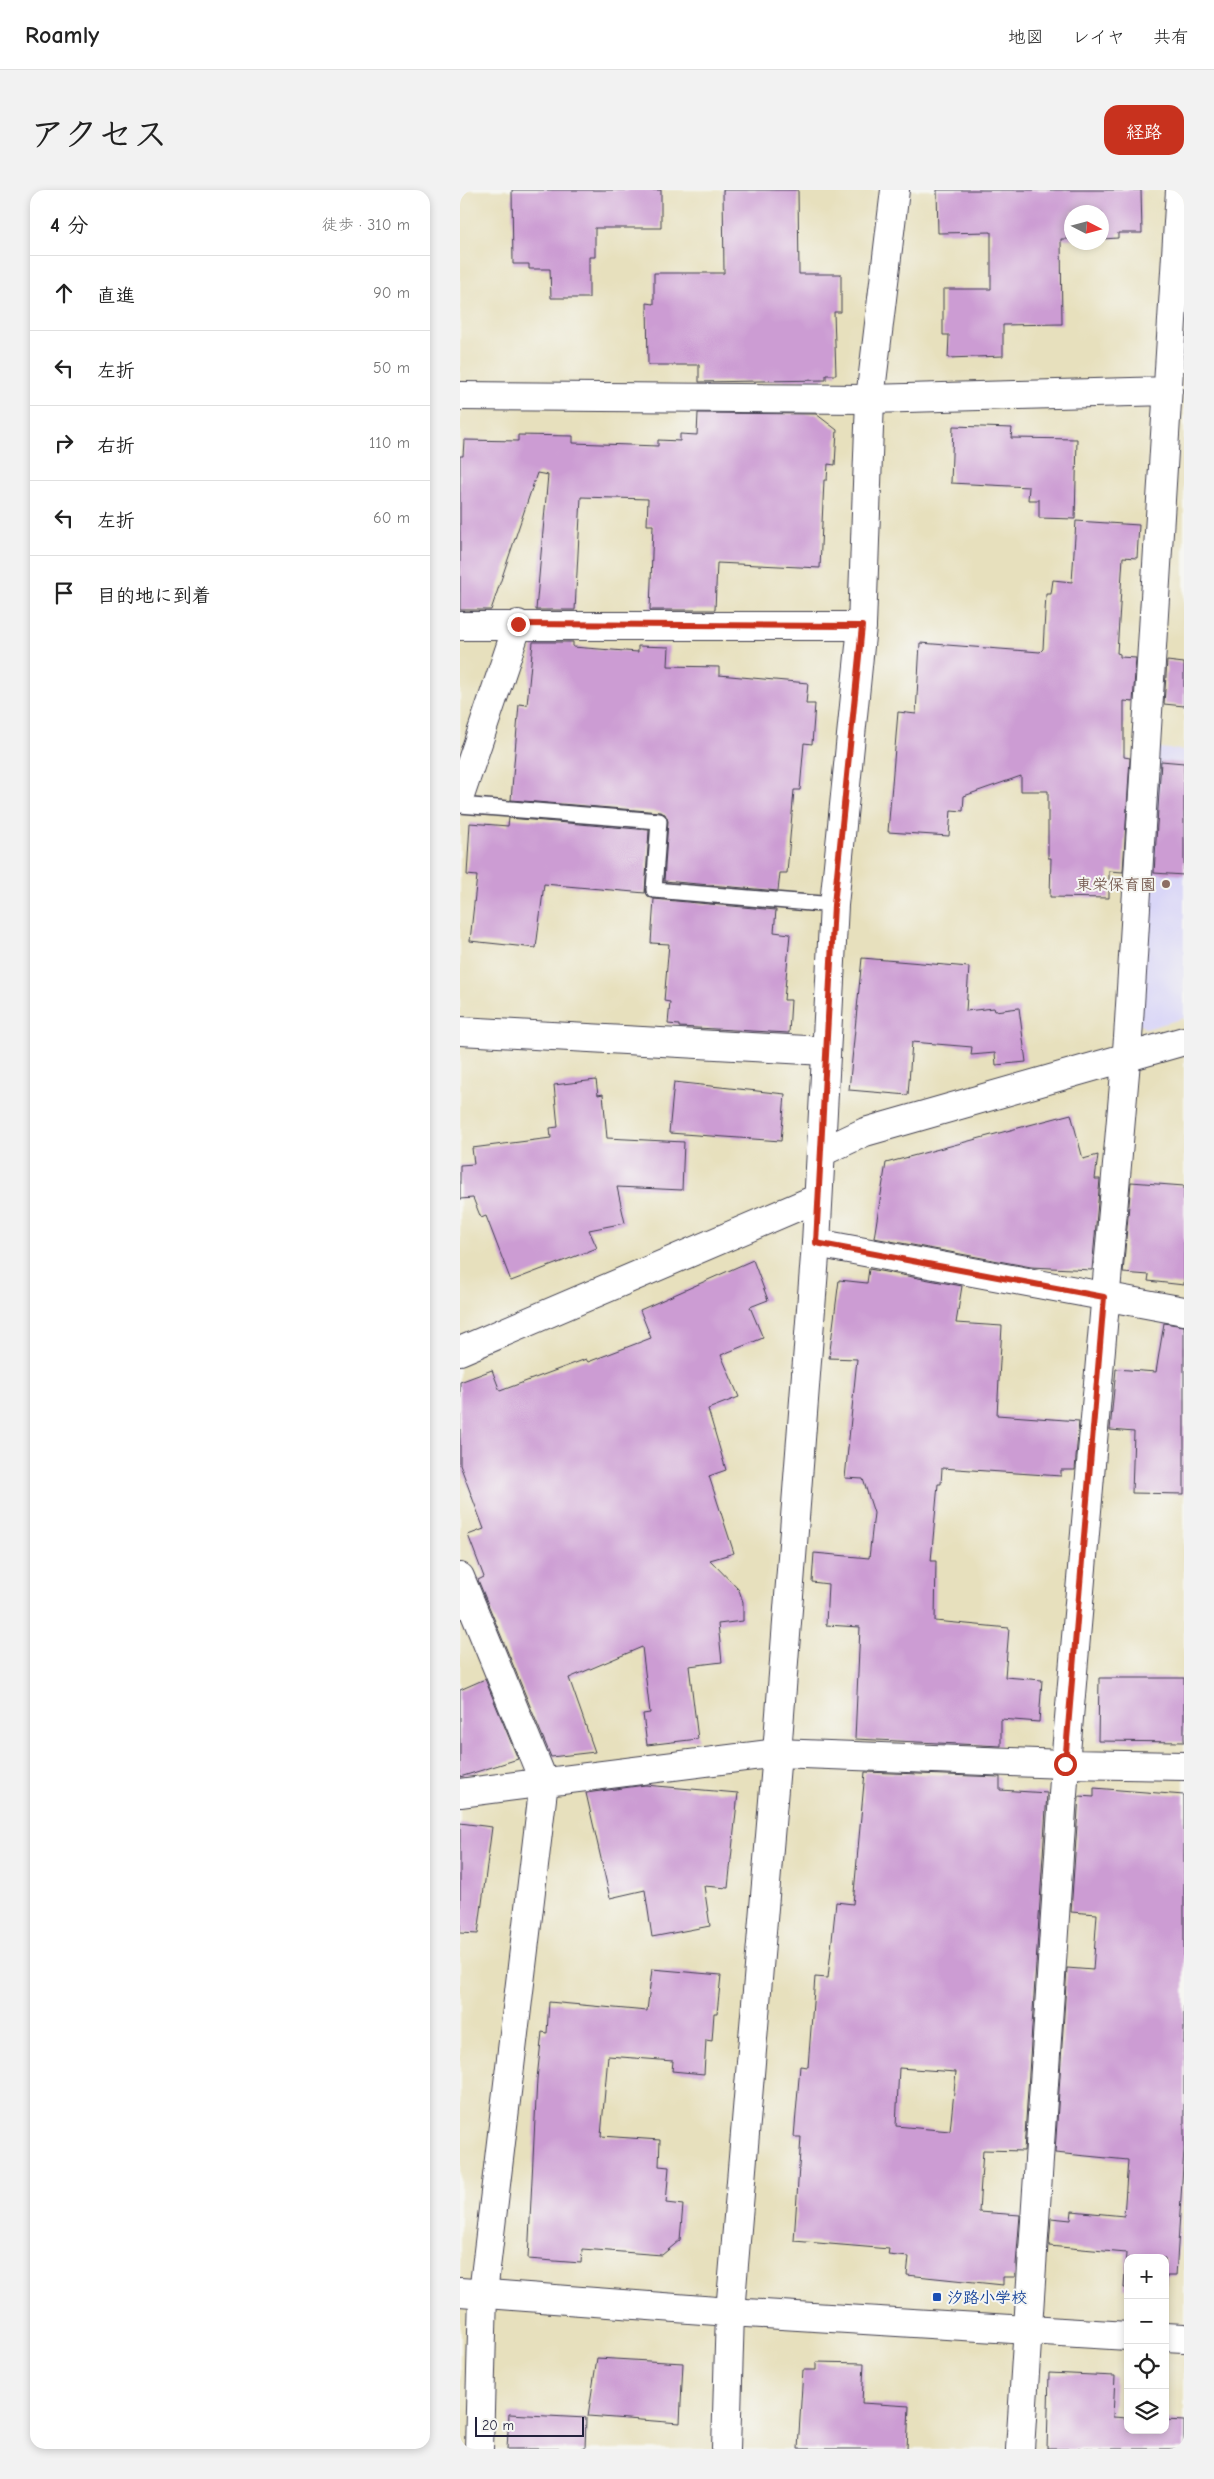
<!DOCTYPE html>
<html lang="ja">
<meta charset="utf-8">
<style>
:root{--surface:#fff;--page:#f2f2f2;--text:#222;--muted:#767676;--line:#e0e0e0;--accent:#c8321e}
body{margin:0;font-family:"Comic Neue","Klee One",sans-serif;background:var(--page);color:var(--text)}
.controls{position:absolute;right:15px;bottom:15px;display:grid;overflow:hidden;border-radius:10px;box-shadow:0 2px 8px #0003}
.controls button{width:45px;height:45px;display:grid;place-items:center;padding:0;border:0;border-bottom:1px solid var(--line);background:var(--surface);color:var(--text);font:25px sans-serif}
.compass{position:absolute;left:604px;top:15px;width:45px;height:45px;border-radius:50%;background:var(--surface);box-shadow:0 2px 8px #0003;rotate:96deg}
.scale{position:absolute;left:15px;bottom:12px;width:109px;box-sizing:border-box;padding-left:5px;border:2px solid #22223b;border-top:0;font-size:14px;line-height:18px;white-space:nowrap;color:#22223b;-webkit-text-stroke:4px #f6f6f2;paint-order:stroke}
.stop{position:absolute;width:15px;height:15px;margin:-11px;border:4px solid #c8321e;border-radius:50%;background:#fff}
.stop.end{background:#c8321e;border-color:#fff;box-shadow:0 1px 5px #0008}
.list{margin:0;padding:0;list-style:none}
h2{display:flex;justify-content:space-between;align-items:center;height:65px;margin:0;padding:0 20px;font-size:21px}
h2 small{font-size:16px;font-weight:400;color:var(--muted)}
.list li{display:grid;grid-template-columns:32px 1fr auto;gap:15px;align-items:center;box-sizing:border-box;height:75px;padding:0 20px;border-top:1px solid var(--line)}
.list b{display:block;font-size:19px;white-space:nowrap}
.list em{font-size:16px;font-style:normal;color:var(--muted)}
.icon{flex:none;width:28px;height:28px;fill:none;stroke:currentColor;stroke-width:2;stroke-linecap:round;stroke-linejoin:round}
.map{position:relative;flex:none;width:724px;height:2259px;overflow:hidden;border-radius:15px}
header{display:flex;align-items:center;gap:30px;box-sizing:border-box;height:70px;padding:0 25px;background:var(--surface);border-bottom:1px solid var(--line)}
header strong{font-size:24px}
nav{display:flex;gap:28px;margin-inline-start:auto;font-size:18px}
.intro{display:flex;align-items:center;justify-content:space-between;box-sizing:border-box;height:120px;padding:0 30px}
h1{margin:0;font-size:35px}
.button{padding:12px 22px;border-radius:15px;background:var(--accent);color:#fff;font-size:18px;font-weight:700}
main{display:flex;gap:30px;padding:0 30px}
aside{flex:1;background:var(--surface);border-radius:15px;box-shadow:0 2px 8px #0003}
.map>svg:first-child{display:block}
</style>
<header>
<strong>Roamly</strong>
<nav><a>地図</a><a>レイヤ</a><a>共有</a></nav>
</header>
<div class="intro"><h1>アクセス</h1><a class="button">経路</a></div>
<main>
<aside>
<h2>4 分<small>徒歩 · 310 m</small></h2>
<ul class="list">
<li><svg class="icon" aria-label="ahead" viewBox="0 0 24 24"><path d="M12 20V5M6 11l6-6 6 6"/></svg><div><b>直進</b></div><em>90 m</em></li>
<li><svg class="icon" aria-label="left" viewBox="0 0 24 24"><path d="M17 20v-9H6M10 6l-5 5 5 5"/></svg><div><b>左折</b></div><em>50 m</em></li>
<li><svg class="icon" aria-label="right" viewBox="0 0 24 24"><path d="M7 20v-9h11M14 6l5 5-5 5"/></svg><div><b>右折</b></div><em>110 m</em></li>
<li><svg class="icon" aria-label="left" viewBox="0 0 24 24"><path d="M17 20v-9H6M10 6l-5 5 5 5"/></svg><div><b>左折</b></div><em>60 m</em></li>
<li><svg class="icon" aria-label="arrive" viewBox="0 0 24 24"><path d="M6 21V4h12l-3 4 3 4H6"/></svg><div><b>目的地に到着</b></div></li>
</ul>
</aside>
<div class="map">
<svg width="724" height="2259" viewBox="0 0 724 2259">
<rect width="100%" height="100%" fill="#f6f6f2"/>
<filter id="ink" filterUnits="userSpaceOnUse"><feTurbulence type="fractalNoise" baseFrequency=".02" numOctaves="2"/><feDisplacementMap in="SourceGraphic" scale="10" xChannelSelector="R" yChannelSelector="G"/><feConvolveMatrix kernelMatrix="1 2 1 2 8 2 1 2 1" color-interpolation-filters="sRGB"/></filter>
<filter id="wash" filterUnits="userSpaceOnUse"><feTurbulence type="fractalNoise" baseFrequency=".0096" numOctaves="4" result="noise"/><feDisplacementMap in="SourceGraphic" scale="20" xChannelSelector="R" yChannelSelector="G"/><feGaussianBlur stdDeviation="1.12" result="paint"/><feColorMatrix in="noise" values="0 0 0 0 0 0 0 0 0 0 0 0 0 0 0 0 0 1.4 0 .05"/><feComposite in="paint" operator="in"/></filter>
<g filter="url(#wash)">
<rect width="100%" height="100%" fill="#e7e0bd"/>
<path fill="#d9d6f7" d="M 697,558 L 724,560 L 724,828 L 686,839 L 678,833 Z"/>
<g id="blocks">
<path fill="#cc9cd3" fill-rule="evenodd" d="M 52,0 L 201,0 L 201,38 L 135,38 L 135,67 L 129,67 L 129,108 L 91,108 L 90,79 L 69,79 L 69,74 L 53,74 Z
M 263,0 L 338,0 L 339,84 L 381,84 L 381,122 L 374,122 L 376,185 L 366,185 L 366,190 L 239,192 L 239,175 L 188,175 L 187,113 L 194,114 L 194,83 L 264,83 Z
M 477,0 L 681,0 L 682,43 L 658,43 L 658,48 L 642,49 L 642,22 L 612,22 L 612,49 L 601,49 L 602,134 L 543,135 L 543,166 L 488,168 L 489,145 L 483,145 L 483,99 L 531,99 L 531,42 L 478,43 Z
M 238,223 L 356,224 L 377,240 L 375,275 L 368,274 L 367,290 L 364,290 L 360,378 L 257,373 L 255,420 L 190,420 L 193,335 L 187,335 L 188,309 L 121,307 L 115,420 L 76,420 L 88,285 L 77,283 L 31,420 L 0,420 L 0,266 L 3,266 L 4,250 L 58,251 L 58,245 L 113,246 L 113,253 L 198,256 L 198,250 L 220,251 L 220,244 L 237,245 Z
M 493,236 L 552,238 L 551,248 L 617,249 L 615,329 L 579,328 L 579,310 L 568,310 L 569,297 L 491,293 Z
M 616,331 L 679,335 L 677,368 L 663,367 L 657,463 L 660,464 L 660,467 L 676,468 L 673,512 L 664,511 L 664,567 L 670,568 L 663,682 L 649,681 L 649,708 L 590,707 L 591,668 L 588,668 L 588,601 L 561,601 L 561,586 L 504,606 L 503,621 L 491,620 L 489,646 L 428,642 L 438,522 L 456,524 L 460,453 L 580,462 L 583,459 L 586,404 L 591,404 L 593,390 L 612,392 Z
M 73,452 L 113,452 L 113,457 L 178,462 L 178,456 L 209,457 L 208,476 L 259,477 L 259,485 L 348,493 L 346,514 L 355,514 L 352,554 L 344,553 L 340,600 L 334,600 L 327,683 L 320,683 L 318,701 L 204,691 L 208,631 L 205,624 L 200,622 L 51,610 L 59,514 L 67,515 Z
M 707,471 L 724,473 L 724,516 L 704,514 Z
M 701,571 L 724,573 L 724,685 L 694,683 Z
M 49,628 L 189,640 L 185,703 L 84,694 L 76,758 L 10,751 L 17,686 L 7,685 L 10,633 L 48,636 Z
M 194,709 L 316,720 L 314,742 L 330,744 L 324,810 L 331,810 L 329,843 L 219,837 L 219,835 L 208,834 L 210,812 L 204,811 L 209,754 L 191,753 Z
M 402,768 L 509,777 L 506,821 L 534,818 L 535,821 L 559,818 L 566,872 L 536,875 L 535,863 L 511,865 L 512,857 L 452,852 L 448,905 L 389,900 Z
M 136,890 L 138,905 L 143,904 L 147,948 L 224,952 L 222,1000 L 157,997 L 165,1033 L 129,1040 L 137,1058 L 51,1091 L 26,1026 L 21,1028 L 13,1008 L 0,1009 L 0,975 L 14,974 L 12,958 L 91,948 L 90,938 L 98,937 L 94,895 Z
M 214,892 L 325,904 L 321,951 L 209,943 Z
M 611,924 L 623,969 L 638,965 L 635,989 L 640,989 L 632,1080 L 571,1077 L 414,1048 L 426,973 Z
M 671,992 L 724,996 L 724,1095 L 688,1091 L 689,1085 L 663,1083 Z
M 293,1070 L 308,1110 L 290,1117 L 303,1148 L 261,1165 L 279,1207 L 248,1219 L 266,1280 L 249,1286 L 274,1363 L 250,1370 L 279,1400 L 283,1412 L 283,1431 L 258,1434 L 262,1472 L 229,1476 L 238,1549 L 187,1555 L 183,1524 L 190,1523 L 182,1457 L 109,1488 L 135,1562 L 91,1567 L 18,1390 L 24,1387 L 8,1345 L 24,1339 L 0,1275 L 0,1192 L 32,1180 L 40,1201 L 126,1169 L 128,1172 L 191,1148 L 180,1120 Z
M 409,1079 L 502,1096 L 496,1133 L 542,1136 L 537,1225 L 619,1231 L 615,1280 L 601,1280 L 601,1286 L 482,1278 L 481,1294 L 478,1294 L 471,1371 L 476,1371 L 475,1431 L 549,1438 L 545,1487 L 582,1490 L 579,1532 L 541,1529 L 541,1556 L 395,1549 L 400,1437 L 366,1435 L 368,1394 L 352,1392 L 354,1363 L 409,1368 L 414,1323 L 403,1289 L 385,1288 L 397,1169 L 369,1168 L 379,1090 L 407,1093 Z
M 704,1133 L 724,1136 L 724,1304 L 672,1303 L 674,1242 L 650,1240 L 656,1179 L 696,1182 Z
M 639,1488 L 724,1488 L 724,1552 L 638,1551 Z
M 25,1489 L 58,1569 L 0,1587 L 0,1500 Z
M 405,1582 L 540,1587 L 540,1600 L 587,1603 L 564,1961 L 523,1960 L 519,2022 L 560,2025 L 555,2087 L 543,2087 L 543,2095 L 447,2085 L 449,2067 L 428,2065 L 429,2059 L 334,2051 L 341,1947 L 334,1947 L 340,1876 L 348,1877 L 355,1787 L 368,1788 L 376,1712 L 393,1714 ZM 439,1878 L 496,1882 L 490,1941 L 436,1936 Z
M 185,1595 L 278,1603 L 268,1698 L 244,1696 L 250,1736 L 192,1747 L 185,1700 L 150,1708 L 126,1603 Z
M 634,1598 L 724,1605 L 724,1960 L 716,2086 L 707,2086 L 706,2101 L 705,2068 L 668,2068 L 668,2098 L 664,2098 L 666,2063 L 589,2056 L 591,2028 L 611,2030 L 612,2021 L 664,2026 L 668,1970 L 595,1963 L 607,1778 L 633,1780 L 637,1724 L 611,1722 L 619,1606 L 634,1607 Z
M 0,1633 L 32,1637 L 18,1744 L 0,1743 Z
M 192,1779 L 261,1785 L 257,1823 L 254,1823 L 252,1851 L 246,1850 L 244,1884 L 212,1881 L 213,1871 L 148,1866 L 141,1946 L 200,1950 L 199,1976 L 209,1977 L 206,2013 L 223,2015 L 220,2050 L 202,2065 L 122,2059 L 121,2073 L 68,2069 L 77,1889 L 82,1842 L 87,1843 L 89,1812 L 187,1821 Z
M 137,2168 L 223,2173 L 220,2233 L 128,2226 Z
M 356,2172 L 404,2173 L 402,2213 L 449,2216 L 447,2259 L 338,2259 L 343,2180 L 356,2180 Z
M 589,2183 L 655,2186 L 653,2227 L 668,2228 L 668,2240 L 705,2240 L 705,2230 L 724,2231 L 724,2259 L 587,2259 Z
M 49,2224 L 126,2228 L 125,2259 L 47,2259 Z"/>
</g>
</g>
<g filter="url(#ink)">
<use href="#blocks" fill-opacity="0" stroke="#403e4e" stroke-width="1"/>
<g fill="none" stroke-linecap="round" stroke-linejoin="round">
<defs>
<path id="service" d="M 0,615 L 199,631 L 194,700 L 374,715"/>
<path id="minor" d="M 0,206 L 410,209 L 708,201
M 0,436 L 402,436
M 0,606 L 58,434
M 0,841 L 365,861
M 362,962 L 405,942 L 724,851
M 356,1053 L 724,1121
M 0,1387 L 84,1592 L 23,2103 L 19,2259
M 0,1603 L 317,1563 L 605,1574 L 724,1576
M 560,2259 L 605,1574 L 668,848 L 720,0"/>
<path id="tertiary" d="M 0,1161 L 358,1008
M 0,2102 L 270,2122 L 668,2146
M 705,2147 L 724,2148
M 266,2259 L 270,2122 L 317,1563 L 356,1053 L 374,715 L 402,436 L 410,209 L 435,0"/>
</defs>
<use href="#service" stroke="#403e4e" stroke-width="18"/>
<use href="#minor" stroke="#403e4e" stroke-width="30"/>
<use href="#tertiary" stroke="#403e4e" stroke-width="30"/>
<use href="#service" stroke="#fff" stroke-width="15"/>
<use href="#minor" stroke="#fff" stroke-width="28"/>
<use href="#tertiary" stroke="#fff" stroke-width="28"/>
</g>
</g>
<g fill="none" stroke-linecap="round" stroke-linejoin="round" filter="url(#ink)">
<path stroke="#c8321e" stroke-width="6" d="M 58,434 L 402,436 L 374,715 L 356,1053 L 644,1107 L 605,1574"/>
</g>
<circle fill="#8d6e63" stroke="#f6f6f2" stroke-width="2" cx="706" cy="694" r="5"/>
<rect fill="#1a4fb4" stroke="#f6f6f2" stroke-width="2" x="472" y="2102" width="10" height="10" rx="2.5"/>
<g text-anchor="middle" stroke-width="4" stroke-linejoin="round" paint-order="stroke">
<g font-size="16" font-weight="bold" fill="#785e54" stroke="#f6f6f2" text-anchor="end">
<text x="696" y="700">東栄保育園</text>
</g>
<g font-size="16" font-weight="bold" fill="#164399" stroke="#f6f6f2" text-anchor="start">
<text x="487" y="2113">汐路小学校</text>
</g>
</g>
</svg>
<div class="controls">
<button>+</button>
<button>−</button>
<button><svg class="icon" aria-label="locate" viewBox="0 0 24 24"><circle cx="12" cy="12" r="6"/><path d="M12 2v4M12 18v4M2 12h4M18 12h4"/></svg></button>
<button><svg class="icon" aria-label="layers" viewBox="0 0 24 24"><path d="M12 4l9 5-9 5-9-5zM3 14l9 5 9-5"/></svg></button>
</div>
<svg class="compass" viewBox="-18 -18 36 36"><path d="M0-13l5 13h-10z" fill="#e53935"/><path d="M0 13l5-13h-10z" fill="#767676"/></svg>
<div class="scale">20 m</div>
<div class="stop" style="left:605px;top:1574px"></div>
<div class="stop end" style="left:58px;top:434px"></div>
</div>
</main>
